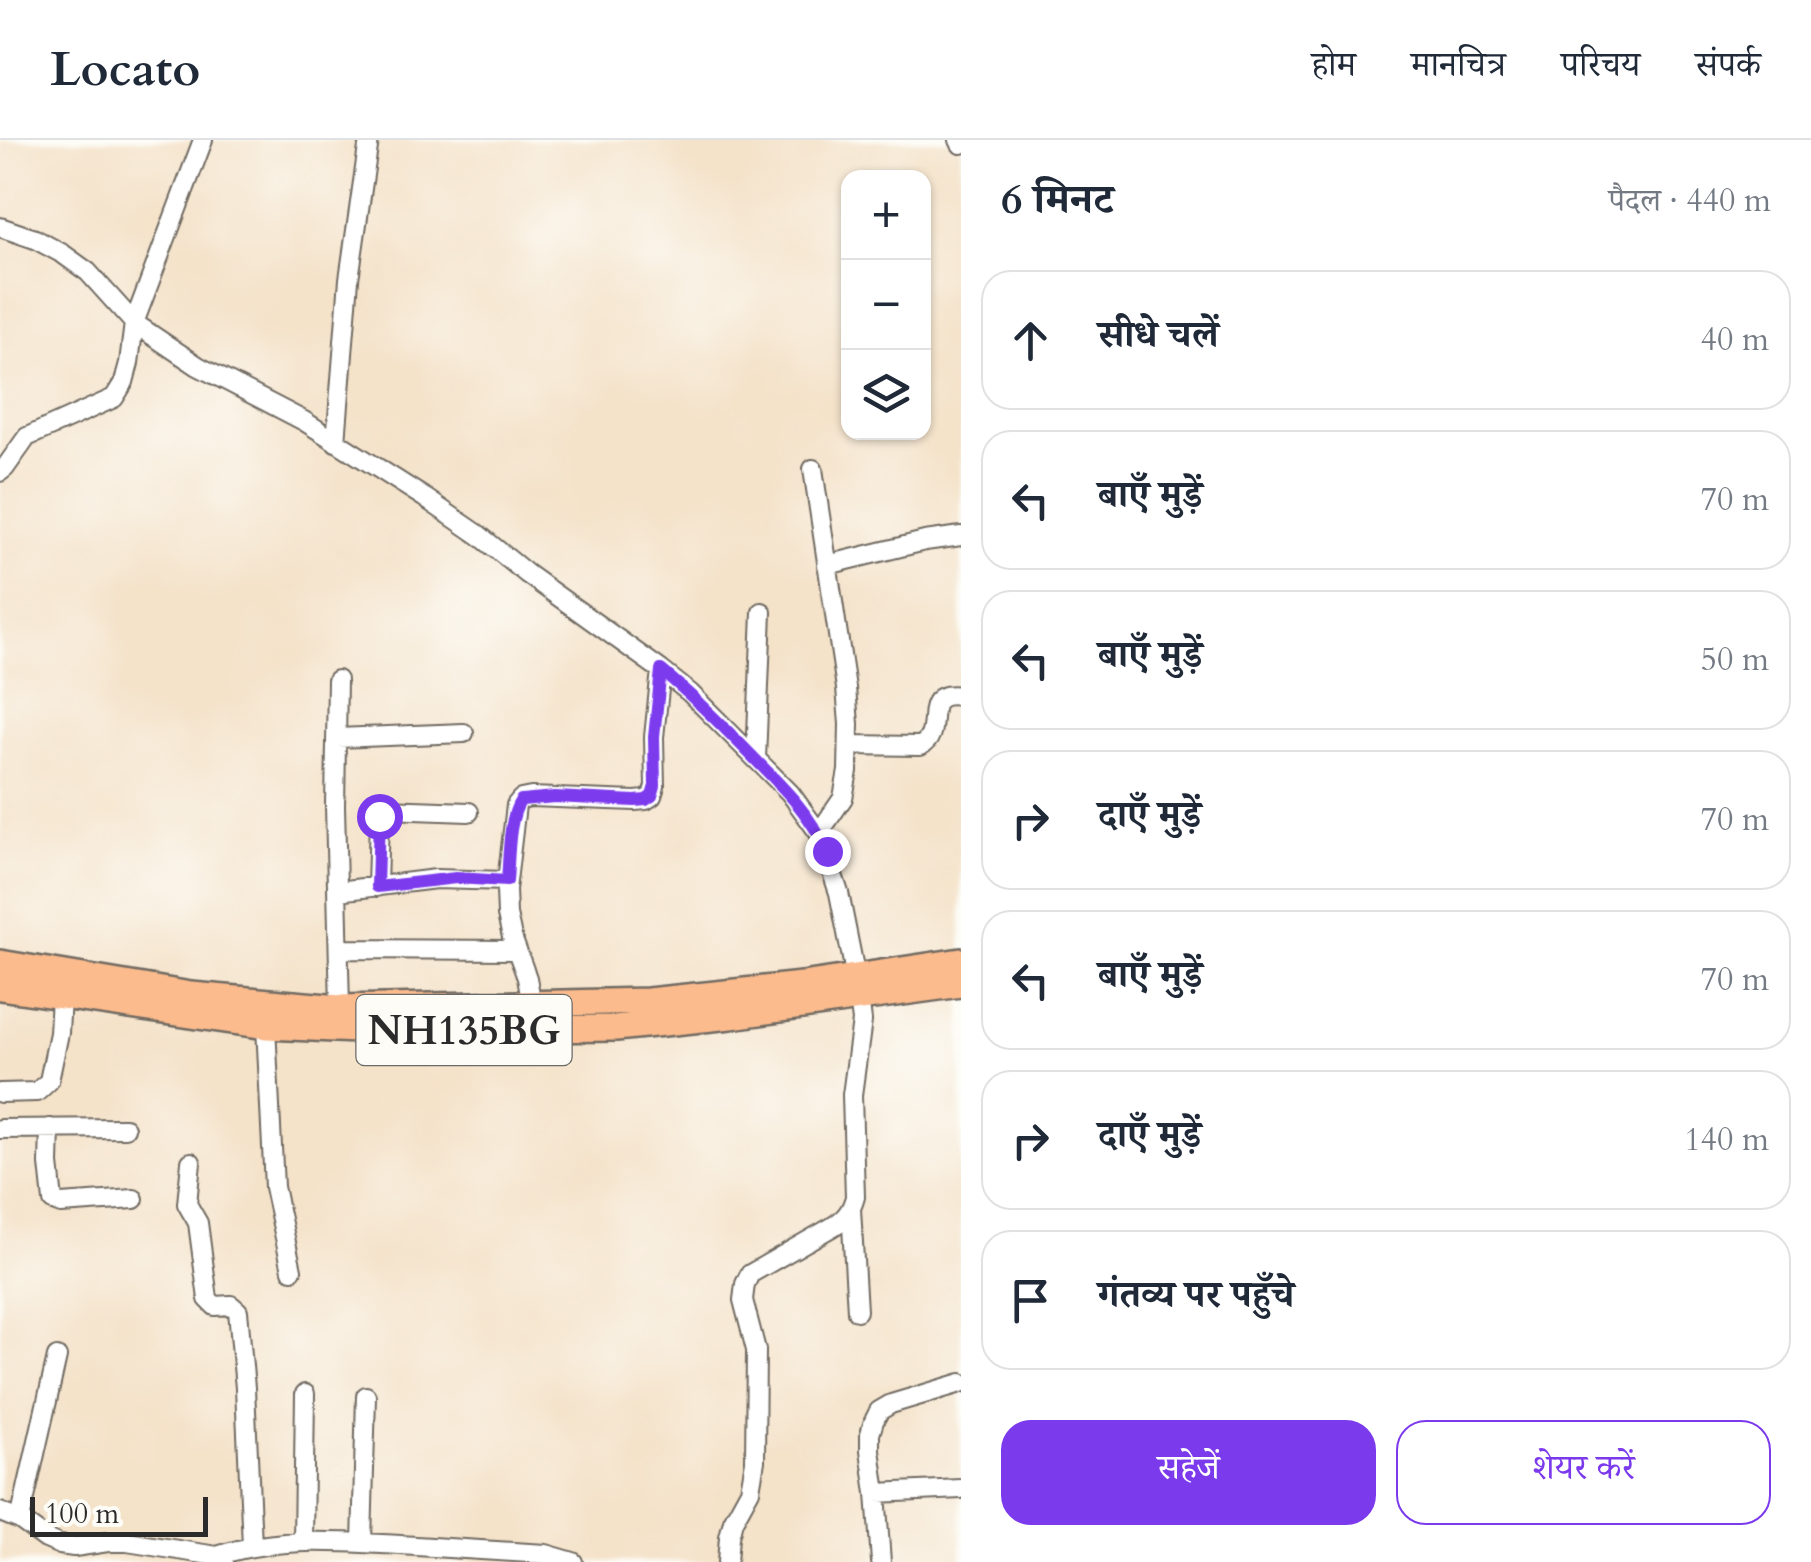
<!DOCTYPE html>
<html lang="hi">
<meta charset="utf-8">
<style>
:root{--surface:#fff;--page:#f2f2f3;--text:#1f2937;--muted:#747a83;--line:#e0e1e3;--accent:#7c3aed}
body{margin:0;font-family:Cardo,"Noto Serif Devanagari",serif;background:var(--page);color:var(--text)}
.controls{position:absolute;right:30px;top:30px;display:grid;overflow:hidden;border-radius:20px;box-shadow:0 2px 8px #0004}
.controls button{width:90px;height:90px;display:grid;place-items:center;padding:0;border:0;border-bottom:2px solid var(--line);background:var(--surface);color:var(--text);font:50px sans-serif}
.scale{position:absolute;left:30px;bottom:25px;width:178px;box-sizing:border-box;padding-left:10px;border:5px solid #2b2b2b;border-top:0;font-size:28px;line-height:35px;white-space:nowrap;color:#2b2b2b;-webkit-text-stroke:8px #fdfcf7;paint-order:stroke}
.stop{position:absolute;width:30px;height:30px;margin:-22px;border:8px solid #7c3aed;border-radius:50%;background:#fff}
.stop.end{background:#7c3aed;border-color:#fff;box-shadow:0 2px 10px #0008}
.list{margin:0;padding:0;list-style:none}
h2{display:flex;justify-content:space-between;align-items:center;height:130px;margin:0;padding:0 40px;font-size:42px}
h2 small{font-size:32px;font-weight:400;color:var(--muted)}
.list li{display:grid;grid-template-columns:65px 1fr auto;gap:30px;align-items:center;box-sizing:border-box;height:140px;margin:0 20px 20px;padding:0 20px;border:2px solid var(--line);border-radius:30px}
.list b{display:block;font-size:38px;white-space:nowrap}
.list em{font-size:32px;font-style:normal;color:var(--muted)}
.actions{display:flex;gap:20px;padding:30px 40px}
.actions a{flex:1;padding:22px 0;border:2px solid var(--accent);border-radius:30px;text-align:center;font-size:35px;color:var(--accent)}
.actions .main{background:var(--accent);color:#fff}
.icon{flex:none;width:55px;height:55px;fill:none;stroke:currentColor;stroke-width:2;stroke-linecap:round;stroke-linejoin:round}
.map{position:relative;flex:none;width:961px;height:1422px;overflow:hidden}
header{display:flex;align-items:center;gap:60px;box-sizing:border-box;height:140px;padding:0 50px;background:var(--surface);border-bottom:2px solid var(--line)}
header strong{font-size:48px}
nav{display:flex;gap:55px;margin-inline-start:auto;font-size:35px}
main{display:flex}
aside{flex:1;background:var(--surface)}
.map>svg:first-child{display:block}
</style>
<header>
<strong>Locato</strong>
<nav><a>होम</a><a>मानचित्र</a><a>परिचय</a><a>संपर्क</a></nav>
</header>
<main>
<div class="map">
<svg width="961" height="1422" viewBox="0 0 961 1422">
<rect width="100%" height="100%" fill="#fdfcf7"/>
<filter id="ink" filterUnits="userSpaceOnUse"><feTurbulence type="fractalNoise" baseFrequency=".01" numOctaves="2"/><feDisplacementMap in="SourceGraphic" scale="20" xChannelSelector="R" yChannelSelector="G"/><feConvolveMatrix kernelMatrix="1 2 1 2 8 2 1 2 1" color-interpolation-filters="sRGB"/></filter>
<filter id="wash" filterUnits="userSpaceOnUse"><feTurbulence type="fractalNoise" baseFrequency=".0048" numOctaves="4" result="noise"/><feDisplacementMap in="SourceGraphic" scale="40" xChannelSelector="R" yChannelSelector="G"/><feGaussianBlur stdDeviation="2.25" result="paint"/><feColorMatrix in="noise" values="0 0 0 0 0 0 0 0 0 0 0 0 0 0 0 0 0 1.4 0 .05"/><feComposite in="paint" operator="in"/></filter>
<g filter="url(#wash)">
<rect width="100%" height="100%" fill="#f4e2c9"/>
</g>
<g filter="url(#ink)">
<g fill="none" stroke-linecap="round" stroke-linejoin="round">
<defs>
<path id="minor" d="M 959,0 L 961,4
M 0,87 L 35,99 L 63,114 L 88,132 L 134,183 L 198,226 L 304,281 L 425,358 L 479,395 L 527,434 L 661,530 L 690,553 L 790,653 L 819,693 L 839,753 L 856,838
M 336,302 L 349,139 L 369,0
M 813,329 L 846,548 L 849,584 L 848,631 L 843,658 L 819,693
M 0,332 L 5,328 L 27,297 L 114,258 L 124,242 L 129,223 L 134,183 L 203,0
M 827,425 L 925,401 L 961,396
M 337,540 L 335,666 L 340,868
M 337,598 L 464,593
M 849,605 L 920,606 C 947,593 915,549 961,556
M 756,619 L 762,472
M 377,747 L 379,677 L 385,669 L 469,672
M 338,751 L 436,739 L 507,741
M 339,809 L 516,810
M 532,865 L 527,838 L 512,797 L 507,775 L 506,750 L 516,665 L 521,659 L 531,657 L 635,661 L 646,660 L 652,656 L 655,646 L 654,597 L 661,530
M 266,886 L 274,1047 L 292,1130
M 0,953 L 37,952 L 49,941 L 59,893 L 61,857
M 50,988 L 49,1024 L 53,1061 L 61,1064 L 134,1059
M 0,989 L 125,988
M 191,1022 L 187,1064 L 198,1083 L 208,1159 L 215,1166 L 231,1165 L 238,1171 L 245,1248 L 252,1406
M 851,1069 L 857,1171
M 876,1353 L 961,1349
M 0,1372 L 20,1380 L 46,1399 L 60,1405 L 74,1407 L 108,1402 L 127,1402 L 217,1416 L 224,1422
M 20,1380 L 57,1217
M 303,1402 L 305,1254
M 362,1403 L 366,1256
M 217,1416 C 276,1396 339,1402 400,1405 C 449,1408 498,1411 546,1414 L 573,1422
M 727,1422 L 729,1397 L 733,1381 L 750,1350 L 755,1321 L 756,1210 L 743,1160 L 745,1144 L 750,1134 L 832,1087 C 845,1079 851,1072 855,1057 L 852,955 L 862,881 L 859,858
M 881,1422 L 876,1353 L 870,1310 L 870,1294 L 874,1281 L 879,1271 L 891,1264 L 961,1243"/>
<path id="highway" d="M 0,823 L 191,855 L 340,868 L 648,861 L 802,845 L 961,821
M 0,847 L 266,886 L 381,891 L 616,888 L 731,876 L 961,844"/>
</defs>
<use href="#minor" stroke="#716b62" stroke-width="22"/>
<use href="#highway" stroke="#716b62" stroke-width="30"/>
<use href="#minor" stroke="#fff" stroke-width="18"/>
<use href="#highway" stroke="#fbbb8d" stroke-width="25"/>
</g>
</g>
<g fill="none" stroke-linecap="round" stroke-linejoin="round" filter="url(#ink)">
<path stroke="#7c3aed" stroke-width="12" d="M 379,676 L 377,747 L 456,738 L 507,741 C 509,719 508,677 521,660 L 555,657 L 635,661 L 646,660 L 652,656 L 655,646 L 654,597 L 661,530 C 693,556 722,585 751,615 C 782,647 808,670 827,711"/>
</g>
<g text-anchor="middle" stroke-width="10" stroke-linejoin="round" paint-order="stroke">
<rect fill="#fdfcf7" stroke="#6a6a68" stroke-width="2.5" x="356.5" y="855" width="215" height="70" rx="8"/>
<g font-size="40" font-weight="bold" fill="#2b2b2b">
<text x="464" y="904">NH135BG</text>
</g>
</g>
</svg>
<div class="controls">
<button>+</button>
<button>−</button>
<button><svg class="icon" aria-label="layers" viewBox="0 0 24 24"><path d="M12 4l9 5-9 5-9-5zM3 14l9 5 9-5"/></svg></button>
</div>
<div class="scale">100 m</div>
<div class="stop" style="left:379px;top:676px"></div>
<div class="stop end" style="left:827px;top:711px"></div>
</div>
<aside>
<h2>6 मिनट<small>पैदल · 440 m</small></h2>
<ul class="list">
<li><svg class="icon" aria-label="ahead" viewBox="0 0 24 24"><path d="M12 20V5M6 11l6-6 6 6"/></svg><div><b>सीधे चलें</b></div><em>40 m</em></li>
<li><svg class="icon" aria-label="left" viewBox="0 0 24 24"><path d="M17 20v-9H6M10 6l-5 5 5 5"/></svg><div><b>बाएँ मुड़ें</b></div><em>70 m</em></li>
<li><svg class="icon" aria-label="left" viewBox="0 0 24 24"><path d="M17 20v-9H6M10 6l-5 5 5 5"/></svg><div><b>बाएँ मुड़ें</b></div><em>50 m</em></li>
<li><svg class="icon" aria-label="right" viewBox="0 0 24 24"><path d="M7 20v-9h11M14 6l5 5-5 5"/></svg><div><b>दाएँ मुड़ें</b></div><em>70 m</em></li>
<li><svg class="icon" aria-label="left" viewBox="0 0 24 24"><path d="M17 20v-9H6M10 6l-5 5 5 5"/></svg><div><b>बाएँ मुड़ें</b></div><em>70 m</em></li>
<li><svg class="icon" aria-label="right" viewBox="0 0 24 24"><path d="M7 20v-9h11M14 6l5 5-5 5"/></svg><div><b>दाएँ मुड़ें</b></div><em>140 m</em></li>
<li><svg class="icon" aria-label="arrive" viewBox="0 0 24 24"><path d="M6 21V4h12l-3 4 3 4H6"/></svg><div><b>गंतव्य पर पहुँचे</b></div></li>
</ul>
<div class="actions"><a class="main">सहेजें</a><a>शेयर करें</a></div>
</aside>
</main>
